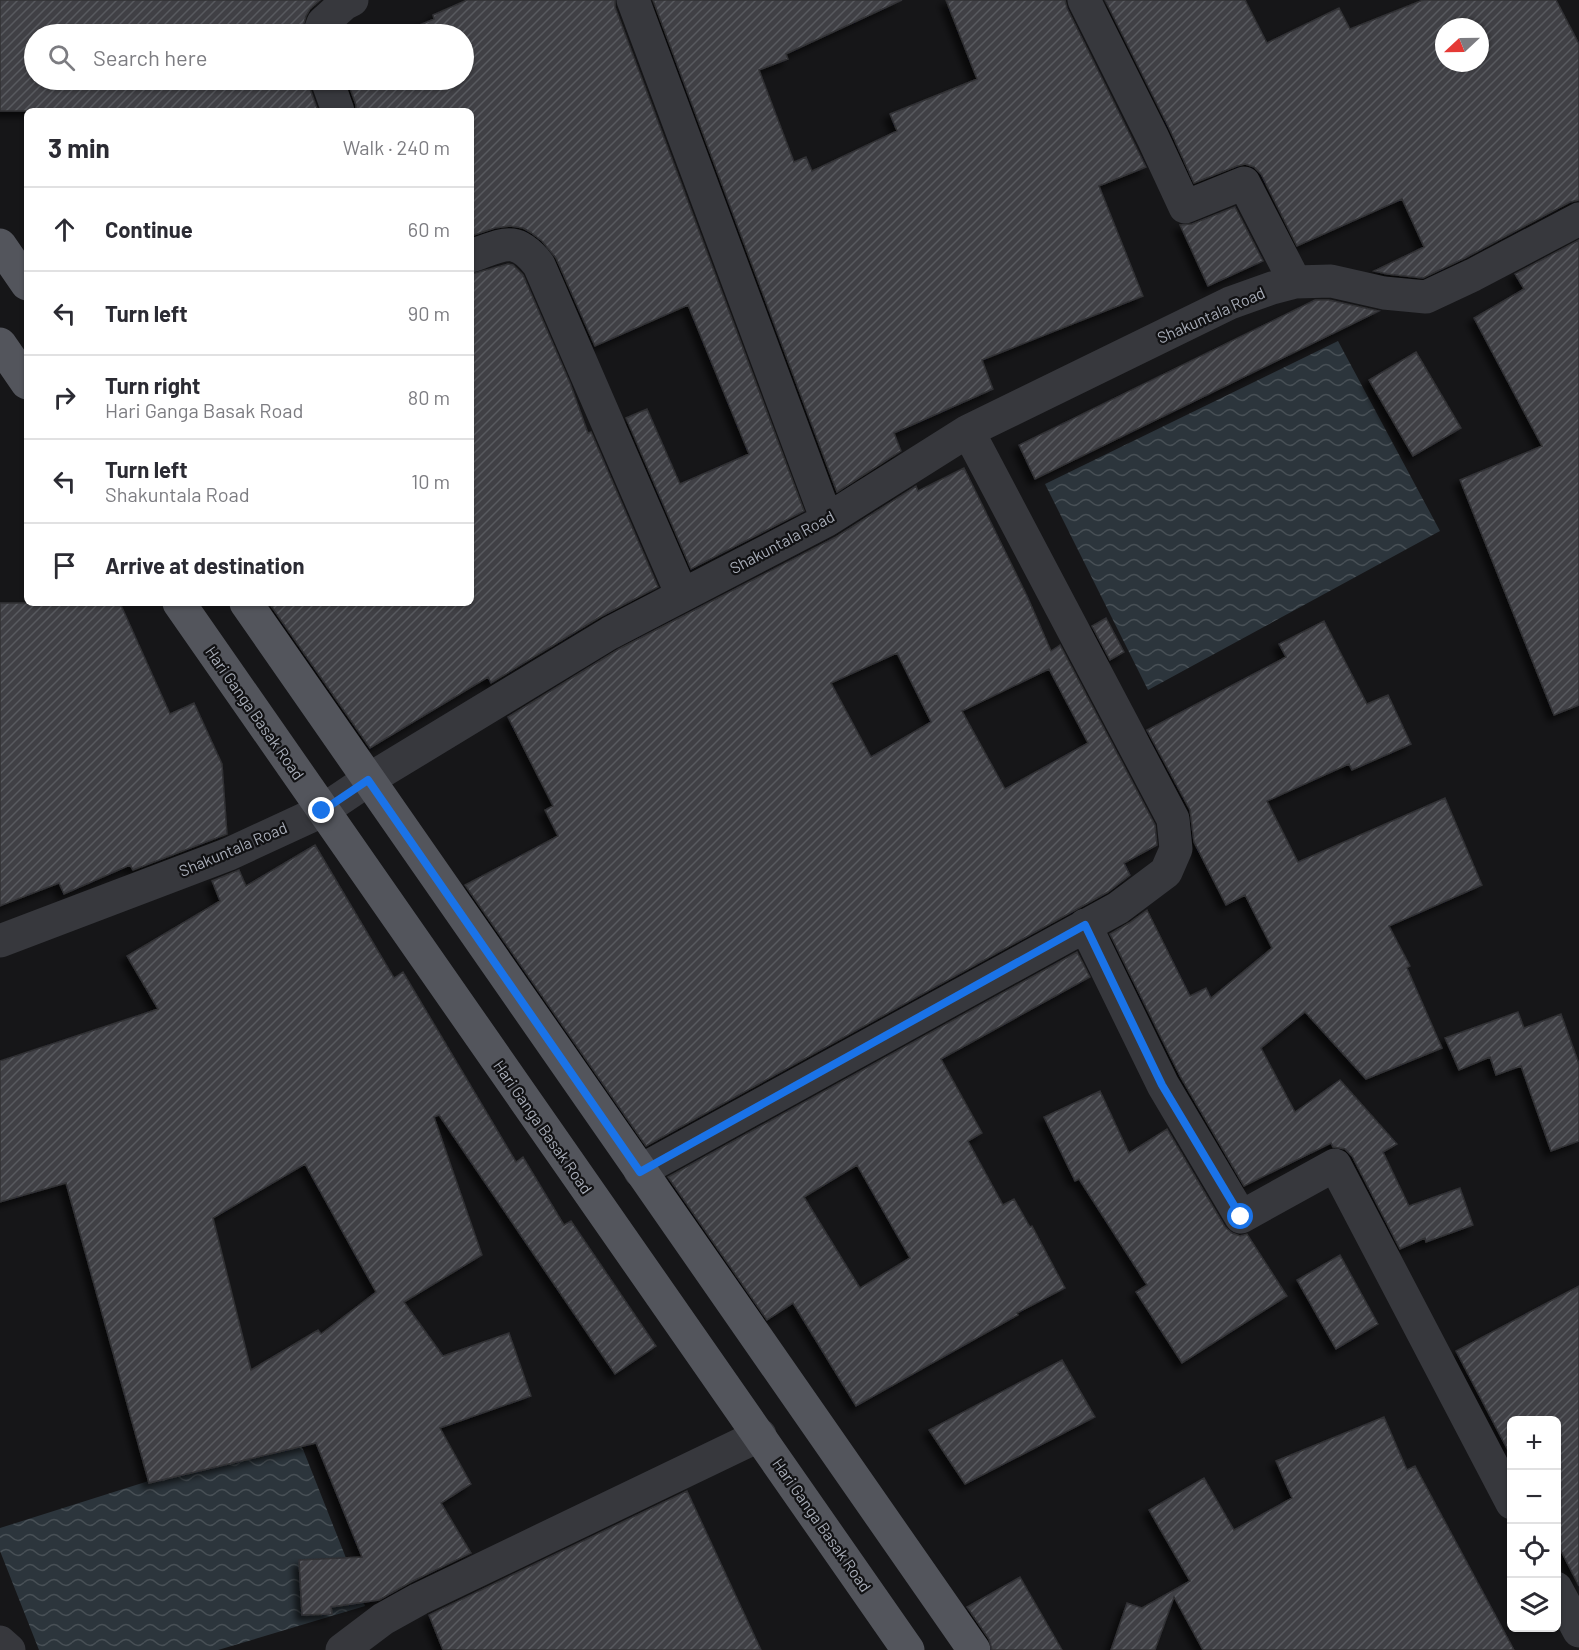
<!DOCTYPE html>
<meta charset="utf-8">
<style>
:root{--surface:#fff;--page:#f2f2f3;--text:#2b2b33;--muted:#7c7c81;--line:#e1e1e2}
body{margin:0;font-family:Barlow,sans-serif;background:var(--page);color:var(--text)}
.controls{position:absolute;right:18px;bottom:18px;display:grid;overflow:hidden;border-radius:9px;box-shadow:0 2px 4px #0004}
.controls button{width:54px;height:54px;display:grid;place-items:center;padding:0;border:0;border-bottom:2px solid var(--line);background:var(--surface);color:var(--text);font:30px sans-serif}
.compass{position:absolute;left:1435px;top:18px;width:54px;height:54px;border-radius:50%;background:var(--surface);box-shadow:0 2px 4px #0004;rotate:248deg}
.stop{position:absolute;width:18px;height:18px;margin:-14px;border:4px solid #1a73e8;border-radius:50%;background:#fff}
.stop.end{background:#1a73e8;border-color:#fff;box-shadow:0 2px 6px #0008}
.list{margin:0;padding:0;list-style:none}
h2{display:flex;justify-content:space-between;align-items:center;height:78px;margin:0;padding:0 24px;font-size:26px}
h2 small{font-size:20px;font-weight:400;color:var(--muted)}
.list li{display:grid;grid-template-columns:39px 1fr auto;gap:18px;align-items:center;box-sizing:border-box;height:84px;padding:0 24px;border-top:2px solid var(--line)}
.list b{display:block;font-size:22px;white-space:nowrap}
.list p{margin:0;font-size:20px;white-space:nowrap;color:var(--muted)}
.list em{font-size:20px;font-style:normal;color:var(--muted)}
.icon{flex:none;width:33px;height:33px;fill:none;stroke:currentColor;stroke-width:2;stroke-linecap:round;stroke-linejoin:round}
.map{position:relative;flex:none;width:1579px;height:1650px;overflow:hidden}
.search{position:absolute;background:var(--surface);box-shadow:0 2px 4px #0004;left:24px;top:24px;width:450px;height:66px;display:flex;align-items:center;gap:15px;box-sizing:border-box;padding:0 21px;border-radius:33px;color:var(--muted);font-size:22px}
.panel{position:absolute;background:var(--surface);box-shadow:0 2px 4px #0004;left:24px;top:108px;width:450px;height:498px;border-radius:9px}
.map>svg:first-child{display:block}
</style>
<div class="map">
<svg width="1579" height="1650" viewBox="0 0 1579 1650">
<defs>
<pattern id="water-waves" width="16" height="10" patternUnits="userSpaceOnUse" patternTransform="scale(1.5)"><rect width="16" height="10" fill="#2c353c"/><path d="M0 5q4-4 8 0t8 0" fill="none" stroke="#485056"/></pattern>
<pattern id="building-hatch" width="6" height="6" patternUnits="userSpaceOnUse" patternTransform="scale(1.5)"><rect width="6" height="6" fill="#404145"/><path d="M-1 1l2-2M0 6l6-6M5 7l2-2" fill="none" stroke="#595a5e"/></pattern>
<filter id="shadow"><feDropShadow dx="-5.5" dy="5.5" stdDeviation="3" flood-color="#0009"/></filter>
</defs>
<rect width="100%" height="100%" fill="#161618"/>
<path fill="url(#water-waves)" d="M 1338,341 L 1440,531 L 1148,690 L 1045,484 Z
M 297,1434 L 365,1606 L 218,1650 L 39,1650 L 0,1551 L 0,1528 Z"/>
<path fill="url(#building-hatch)" stroke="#303034" stroke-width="1.5" fill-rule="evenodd" filter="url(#shadow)" d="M 0,0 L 320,0 L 310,9 L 306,16 L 301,34 L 34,34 L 34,80 L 309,80 L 309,86 L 318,111 L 0,111 Z
M 467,0 L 615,0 L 615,7 L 804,511 L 691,569 L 626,418 L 647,409 L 680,484 L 749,454 L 688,305 L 595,346 L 556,258 L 542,241 L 530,232 L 523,228 L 510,226 L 495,228 L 471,236 L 471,111 L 356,111 L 356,105 L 347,80 L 464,80 L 464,34 L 398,34 L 434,19 L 433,15 Z
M 653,0 L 902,0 L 786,54 L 788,59 L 759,70 L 794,162 L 806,157 L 812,171 L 897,131 L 890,114 L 977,79 L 946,0 L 1065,0 L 1067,8 L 1146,167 L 1099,186 L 1143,296 L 982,360 L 993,389 L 894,433 L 901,451 L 837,492 Z
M 1105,0 L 1245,0 L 1267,43 L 1339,8 L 1350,29 L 1423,0 L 1556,0 L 1579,44 L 1579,200 L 1570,202 L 1465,258 L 1423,278 L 1387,274 L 1374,271 L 1424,247 L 1402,199 L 1297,246 L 1261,174 L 1254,167 L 1245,164 L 1237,166 L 1194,183 L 1170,130 ZM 1444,27 L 1480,27 L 1480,63 L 1444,63 Z
M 1235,207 L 1263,261 L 1208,286 L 1180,225 L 1192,224 Z
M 1579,240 L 1579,705 L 1554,715 L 1460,480 L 1542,446 L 1474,318 L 1524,289 L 1515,274 Z
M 508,264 L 513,265 L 523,275 L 570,383 L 588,433 L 591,432 L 658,587 L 600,617 L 491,683 L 488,677 L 370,748 L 269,603 L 471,603 L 471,274 Z
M 1315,300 L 1329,300 L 1379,311 L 1035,479 L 1019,445 Z
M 1416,352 L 1461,428 L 1413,456 L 1369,380 Z
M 964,468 L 1028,598 L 1051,651 L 1060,645 L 1155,825 L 1157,845 L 1124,863 L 1130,875 L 1108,892 L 646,1146 L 465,885 L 558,836 L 545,810 L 553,806 L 508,717 L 619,649 L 836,537 L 916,486 L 918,491 ZM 897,653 L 931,722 L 871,757 L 831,683 ZM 1049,669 L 1088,743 L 1005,789 L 962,711 Z
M 0,603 L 120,603 L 170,714 L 194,703 L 222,764 L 227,834 L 133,870 L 130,865 L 64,894 L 59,883 L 0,906 Z
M 1106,618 L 1124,652 L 1110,660 L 1092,626 Z
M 1324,621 L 1367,704 L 1388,695 L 1411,744 L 1352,770 L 1349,764 L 1267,801 L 1298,862 L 1445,798 L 1482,885 L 1389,926 L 1410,966 L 1407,968 L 1442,1048 L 1366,1079 L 1305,1012 L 1261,1048 L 1295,1112 L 1340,1080 L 1397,1144 L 1383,1152 L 1409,1206 L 1460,1188 L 1473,1225 L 1426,1242 L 1425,1238 L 1400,1249 L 1352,1156 L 1345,1149 L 1333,1147 L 1331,1143 L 1244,1186 L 1180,1076 L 1110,934 L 1129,923 L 1147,910 L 1190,996 L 1206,988 L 1211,998 L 1272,948 L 1245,895 L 1226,905 L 1194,842 L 1190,810 L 1147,730 L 1286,657 L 1279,644 Z
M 315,845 L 394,978 L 403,972 L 516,1162 L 523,1157 L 564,1225 L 571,1221 L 656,1346 L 615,1374 L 439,1115 L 434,1117 L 482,1255 L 404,1302 L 443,1356 L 509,1333 L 531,1396 L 440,1428 L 471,1484 L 441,1503 L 471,1553 L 411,1582 L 379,1600 L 331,1607 L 332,1614 L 302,1615 L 299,1560 L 362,1557 L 316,1443 L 149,1483 L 66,1183 L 0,1202 L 0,1061 L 158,1009 L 127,956 L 220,901 L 212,881 L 239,870 L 246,886 ZM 305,1164 L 376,1292 L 321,1334 L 318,1330 L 251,1370 L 213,1218 Z
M 1077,952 L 1090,977 L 941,1059 L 982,1133 L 968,1141 L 1003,1205 L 1014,1199 L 1030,1227 L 1032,1226 L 1065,1288 L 1017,1313 L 1018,1315 L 856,1406 L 793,1303 L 767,1320 L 668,1177 ZM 857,1165 L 910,1258 L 860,1288 L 804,1197 Z
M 1518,1012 L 1524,1028 L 1561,1014 L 1579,1064 L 1579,1141 L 1551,1151 L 1521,1066 L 1496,1075 L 1490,1057 L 1459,1070 L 1445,1038 Z
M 1100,1091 L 1129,1153 L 1167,1129 L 1225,1227 L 1232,1233 L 1240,1236 L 1247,1234 L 1287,1296 L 1182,1363 L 1136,1292 L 1147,1285 L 1079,1179 L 1075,1181 L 1044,1117 Z
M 1340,1255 L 1378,1324 L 1336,1349 L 1297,1280 Z
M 1579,1286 L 1579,1586 L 1557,1543 L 1557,1420 L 1512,1420 L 1512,1458 L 1456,1351 Z
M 1062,1360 L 1095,1417 L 965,1484 L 929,1430 Z
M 1384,1417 L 1407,1470 L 1415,1466 L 1514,1650 L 1203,1650 L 1174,1597 L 1155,1650 L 1111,1650 L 1127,1603 L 1142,1608 L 1190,1581 L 1149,1510 L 1204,1478 L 1234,1530 L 1292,1498 L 1276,1461 Z
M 687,1491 L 761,1650 L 443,1650 L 429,1615 Z
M 1020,1577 L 1062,1650 L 992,1650 L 989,1639 L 967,1607 Z"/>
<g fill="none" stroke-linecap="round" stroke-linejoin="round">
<path stroke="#37383d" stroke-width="33" d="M 633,0 L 827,520
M 1084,0 L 1153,138 L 1185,207 L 1244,183 L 1295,282
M 319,34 L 323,23 L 344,4 L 352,0
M 327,80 L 338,111
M 471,256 C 503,245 515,234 539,265 L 682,595
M 1085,925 L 1163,1085 L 1241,1217 L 1335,1165 L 1512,1503
M 0,941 L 229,854 L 322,811 L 368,780 L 610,633 L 827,520 L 968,431 L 1230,303 L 1272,288 L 1295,282 L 1331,281 L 1384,293 L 1426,297 L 1473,275 L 1579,219
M 640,1171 L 1118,908 L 1166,872 L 1176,849 L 1173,819 L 968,431
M 1556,1588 L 1579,1631
M 0,1642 L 9,1650
M 342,1650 L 383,1619 L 419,1599 L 760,1435"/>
<path stroke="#53555c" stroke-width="33" d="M 0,245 L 27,284
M 0,344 L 27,383
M 179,603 C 420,953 666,1300 908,1650
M 246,603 L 974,1650"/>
</g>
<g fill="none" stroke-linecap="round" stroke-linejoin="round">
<path stroke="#1a73e8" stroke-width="8" d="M 322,811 L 368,780 L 640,1172 L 1085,925 L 1162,1085 L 1241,1217"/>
</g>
<g text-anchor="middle" stroke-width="4.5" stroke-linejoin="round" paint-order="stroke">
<g font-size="16" fill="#a8adb8" stroke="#111113">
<text transform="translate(1211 315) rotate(-24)" y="6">Shakuntala Road</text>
<text transform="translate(782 542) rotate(-28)" y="6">Shakuntala Road</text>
<text transform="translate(255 713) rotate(55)" y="6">Hari Ganga Basak Road</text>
<text transform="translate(233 849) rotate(-23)" y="6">Shakuntala Road</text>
<text transform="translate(543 1127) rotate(55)" y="6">Hari Ganga Basak Road</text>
<text transform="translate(822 1525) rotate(55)" y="6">Hari Ganga Basak Road</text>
</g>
</g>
</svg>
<div class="controls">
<button>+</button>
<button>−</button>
<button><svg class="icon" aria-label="locate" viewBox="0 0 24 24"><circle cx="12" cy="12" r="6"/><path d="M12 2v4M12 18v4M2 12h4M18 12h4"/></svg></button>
<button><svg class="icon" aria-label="layers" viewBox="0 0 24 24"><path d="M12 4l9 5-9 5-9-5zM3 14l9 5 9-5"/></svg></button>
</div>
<svg class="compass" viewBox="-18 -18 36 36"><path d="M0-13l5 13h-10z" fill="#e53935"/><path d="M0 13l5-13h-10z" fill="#7c7c81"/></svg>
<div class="stop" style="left:1241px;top:1217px"></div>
<div class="stop end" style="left:322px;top:811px"></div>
<div class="search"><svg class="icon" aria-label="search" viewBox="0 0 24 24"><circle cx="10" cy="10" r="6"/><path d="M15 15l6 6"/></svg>Search here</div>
<section class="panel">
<h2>3 min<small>Walk · 240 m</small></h2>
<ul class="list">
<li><svg class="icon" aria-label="ahead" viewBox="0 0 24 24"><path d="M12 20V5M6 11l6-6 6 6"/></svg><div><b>Continue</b></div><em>60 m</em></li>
<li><svg class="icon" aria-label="left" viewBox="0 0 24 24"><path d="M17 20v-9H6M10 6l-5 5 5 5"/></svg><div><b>Turn left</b></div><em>90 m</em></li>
<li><svg class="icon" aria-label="right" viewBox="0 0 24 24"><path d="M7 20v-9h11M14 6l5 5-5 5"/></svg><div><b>Turn right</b><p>Hari Ganga Basak Road</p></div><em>80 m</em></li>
<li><svg class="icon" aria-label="left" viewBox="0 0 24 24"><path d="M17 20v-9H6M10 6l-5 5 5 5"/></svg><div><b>Turn left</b><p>Shakuntala Road</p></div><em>10 m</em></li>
<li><svg class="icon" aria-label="arrive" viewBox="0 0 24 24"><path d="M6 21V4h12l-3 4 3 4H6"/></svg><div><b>Arrive at destination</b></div></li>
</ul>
</section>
</div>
